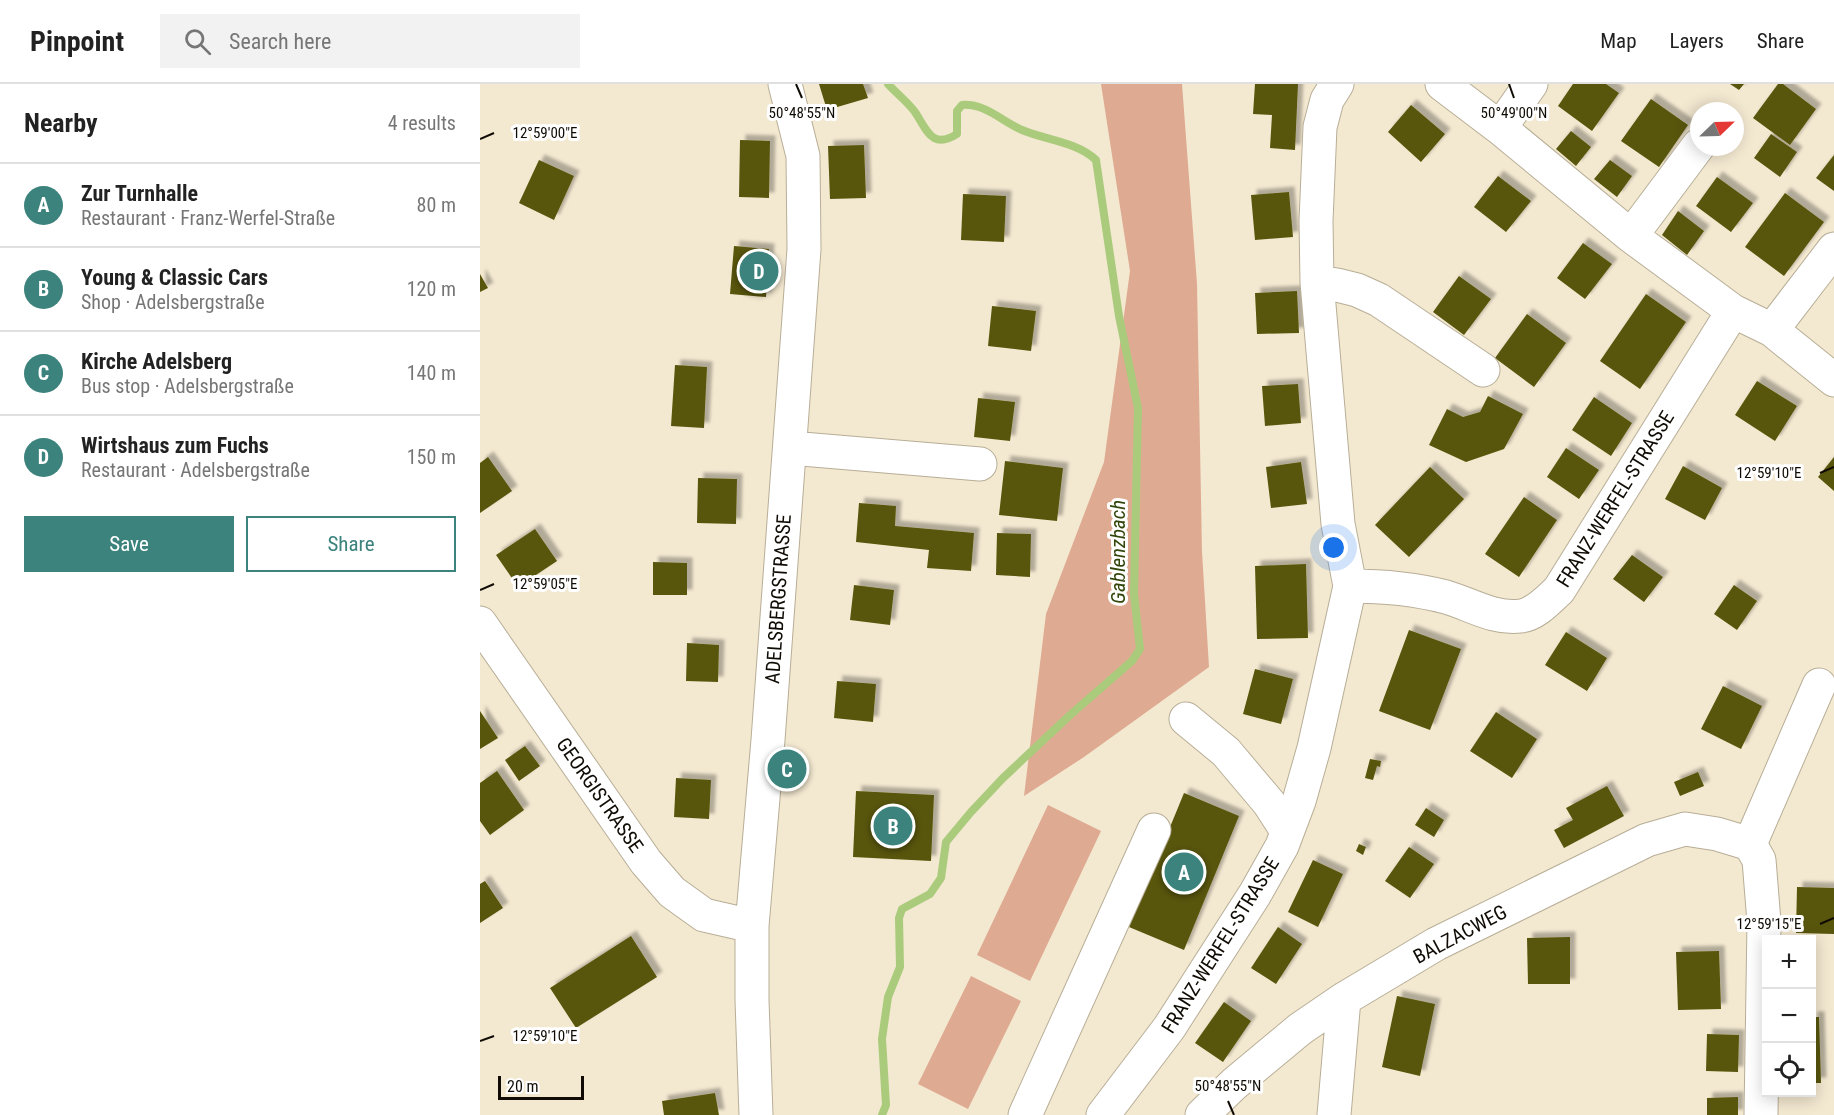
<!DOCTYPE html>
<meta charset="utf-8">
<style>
:root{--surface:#fff;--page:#f2f2f2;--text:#222;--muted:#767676;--line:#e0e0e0;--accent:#3c837d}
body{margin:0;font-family:"Roboto Condensed",sans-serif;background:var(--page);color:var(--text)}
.controls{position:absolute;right:18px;bottom:18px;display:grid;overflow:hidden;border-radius:0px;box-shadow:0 3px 15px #0003}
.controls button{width:54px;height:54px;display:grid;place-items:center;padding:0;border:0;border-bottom:2px solid var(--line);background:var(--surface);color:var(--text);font:30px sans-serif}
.compass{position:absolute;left:1210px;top:18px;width:54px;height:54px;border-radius:50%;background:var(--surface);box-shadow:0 3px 15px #0003;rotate:67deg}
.scale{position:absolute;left:18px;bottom:15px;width:86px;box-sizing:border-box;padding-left:6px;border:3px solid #100c05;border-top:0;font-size:16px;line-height:21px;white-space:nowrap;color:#100c05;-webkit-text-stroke:4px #fff;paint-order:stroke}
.you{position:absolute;left:854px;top:464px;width:21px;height:21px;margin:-15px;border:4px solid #fff;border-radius:50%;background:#1a73e8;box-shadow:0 0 0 9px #1a73e833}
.badge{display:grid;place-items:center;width:39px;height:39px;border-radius:50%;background:var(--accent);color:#fff;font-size:20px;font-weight:700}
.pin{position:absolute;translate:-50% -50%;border:3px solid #fff;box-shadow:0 2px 6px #0006}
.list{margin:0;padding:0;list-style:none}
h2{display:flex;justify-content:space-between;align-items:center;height:78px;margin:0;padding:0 24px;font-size:26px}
h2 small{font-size:20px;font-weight:400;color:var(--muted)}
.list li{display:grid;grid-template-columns:39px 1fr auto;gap:18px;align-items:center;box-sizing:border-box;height:84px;padding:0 24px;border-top:2px solid var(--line)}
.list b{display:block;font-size:22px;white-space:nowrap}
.list p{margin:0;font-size:20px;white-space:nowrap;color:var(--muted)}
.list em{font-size:20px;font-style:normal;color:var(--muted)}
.actions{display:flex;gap:12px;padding:18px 24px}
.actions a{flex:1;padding:14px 0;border:2px solid var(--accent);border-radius:0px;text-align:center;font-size:21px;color:var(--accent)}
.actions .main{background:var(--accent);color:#fff}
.icon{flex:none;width:33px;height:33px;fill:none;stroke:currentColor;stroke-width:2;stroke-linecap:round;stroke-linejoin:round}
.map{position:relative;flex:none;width:1354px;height:1031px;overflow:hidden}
header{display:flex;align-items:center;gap:36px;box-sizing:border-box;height:84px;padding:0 30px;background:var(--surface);border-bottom:2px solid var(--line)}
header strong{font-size:28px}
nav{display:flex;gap:33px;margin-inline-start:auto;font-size:21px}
.search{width:420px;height:54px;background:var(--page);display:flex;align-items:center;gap:15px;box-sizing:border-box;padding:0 21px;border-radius:0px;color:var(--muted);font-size:22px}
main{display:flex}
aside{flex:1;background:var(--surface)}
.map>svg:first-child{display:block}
</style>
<header>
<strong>Pinpoint</strong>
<div class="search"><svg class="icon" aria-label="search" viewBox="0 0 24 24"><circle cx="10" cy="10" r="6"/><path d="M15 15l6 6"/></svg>Search here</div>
<nav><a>Map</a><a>Layers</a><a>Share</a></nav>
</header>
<main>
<aside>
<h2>Nearby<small>4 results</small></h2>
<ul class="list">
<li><span class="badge">A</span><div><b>Zur Turnhalle</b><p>Restaurant · Franz-Werfel-Straße</p></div><em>80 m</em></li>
<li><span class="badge">B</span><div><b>Young &amp; Classic Cars</b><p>Shop · Adelsbergstraße</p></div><em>120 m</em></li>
<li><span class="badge">C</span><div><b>Kirche Adelsberg</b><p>Bus stop · Adelsbergstraße</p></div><em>140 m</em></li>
<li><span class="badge">D</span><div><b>Wirtshaus zum Fuchs</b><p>Restaurant · Adelsbergstraße</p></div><em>150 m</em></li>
</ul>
<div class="actions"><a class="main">Save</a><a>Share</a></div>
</aside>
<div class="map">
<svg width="1354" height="1031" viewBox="0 0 1354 1031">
<defs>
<filter id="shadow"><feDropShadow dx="5.5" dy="-5.5" stdDeviation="1.5" flood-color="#0004"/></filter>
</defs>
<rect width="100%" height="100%" fill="#f3e8d0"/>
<path fill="#deaa91" d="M 621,0 L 702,0 L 717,200 L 722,468 L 729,583 L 604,673 L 544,712 L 566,530 L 624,378 L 650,187 Z
M 568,721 L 621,747 L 550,897 L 497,871 Z
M 491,892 L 541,917 L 488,1025 L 438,1000 Z"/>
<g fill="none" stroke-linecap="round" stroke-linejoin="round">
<path stroke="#aacb7c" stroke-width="8" d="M 402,1031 L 406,1021 L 402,955 L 408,913 L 420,883 L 419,834 L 422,825 L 450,810 L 461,794 L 466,758 L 491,728 L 523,694 L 589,632 L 652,577 L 660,565 L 654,510 L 658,324 L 639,232 L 616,76 C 597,58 566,56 542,46 C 523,38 505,19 482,21 L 477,27 L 477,50 C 452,66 447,46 435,28 C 428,18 416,9 408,0"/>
</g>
<path fill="#58550a" filter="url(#shadow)" d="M 339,0 L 383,0 L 388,14 L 347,26 Z
M 775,0 L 818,0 L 815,66 L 790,64 L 792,31 L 773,30 Z
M 1093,0 L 1126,0 L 1139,9 L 1112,47 L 1078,22 Z
M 1250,0 L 1264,0 L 1259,6 Z
M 1298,0 L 1303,0 L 1336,25 L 1310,61 L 1273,34 Z
M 1171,15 L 1208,41 L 1179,83 L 1141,57 Z
M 931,21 L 965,50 L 941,78 L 908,48 Z
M 1091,47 L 1111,63 L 1096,82 L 1076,65 Z
M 1291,50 L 1317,68 L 1300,93 L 1274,74 Z
M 260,56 L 290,57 L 289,114 L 259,113 Z
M 384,61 L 386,114 L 350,115 L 348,62 Z
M 1354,71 L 1354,107 L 1336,94 Z
M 59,76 L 94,92 L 74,136 L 39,119 Z
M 1130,76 L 1152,92 L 1137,113 L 1114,95 Z
M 1018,92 L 1051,117 L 1026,148 L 994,123 Z
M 1237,93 L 1273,119 L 1251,148 L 1216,122 Z
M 809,108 L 813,153 L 775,156 L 771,111 Z
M 1305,109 L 1344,138 L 1304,192 L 1265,163 Z
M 483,110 L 526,112 L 524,158 L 481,156 Z
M 1198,127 L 1224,147 L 1207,171 L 1182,151 Z
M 1103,159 L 1132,180 L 1105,215 L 1077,194 Z
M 254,162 L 289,165 L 286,213 L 250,210 Z
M 0,190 L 8,204 L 0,208 Z
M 979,192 L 1011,215 L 984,251 L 953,228 Z
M 817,207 L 819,249 L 777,250 L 775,209 Z
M 1166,210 L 1206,238 L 1160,305 L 1120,277 Z
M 512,222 L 556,227 L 551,267 L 508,262 Z
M 1047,230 L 1086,259 L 1054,303 L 1015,274 Z
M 195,281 L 227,283 L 224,344 L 191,342 Z
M 1277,297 L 1317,322 L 1295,357 L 1255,331 Z
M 818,300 L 821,339 L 785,342 L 782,302 Z
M 1008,312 L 1043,330 L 1024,365 L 986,378 L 949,361 L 967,325 L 983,333 L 1000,328 Z
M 1114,313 L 1152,339 L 1131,372 L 1092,346 Z
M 498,314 L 535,318 L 530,357 L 494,353 Z
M 1086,364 L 1119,386 L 1099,415 L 1067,393 Z
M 8,373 L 32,407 L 0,429 L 0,379 Z
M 1354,373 L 1354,407 L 1338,393 Z
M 525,377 L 583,384 L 577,437 L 519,431 Z
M 821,378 L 827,420 L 791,424 L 786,383 Z
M 1203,382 L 1242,404 L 1225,436 L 1185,415 Z
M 950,383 L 984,415 L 929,473 L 895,441 Z
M 218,394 L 257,395 L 256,440 L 217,439 Z
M 1044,413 L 1077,436 L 1039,493 L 1005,470 Z
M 379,419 L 416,422 L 415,442 L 494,449 L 491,487 L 447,484 L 449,466 L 376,458 Z
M 55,445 L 77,477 L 38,503 L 16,471 Z
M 517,449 L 551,450 L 550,493 L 516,491 Z
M 1152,471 L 1183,493 L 1164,518 L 1133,495 Z
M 173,478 L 207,479 L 207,511 L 173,511 Z
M 826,480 L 828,554 L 777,555 L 775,482 Z
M 374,501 L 414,506 L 410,541 L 370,536 Z
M 1254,501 L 1277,517 L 1257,546 L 1234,530 Z
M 929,546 L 981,565 L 950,646 L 899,627 Z
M 1086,548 L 1127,574 L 1107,607 L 1065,581 Z
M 207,559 L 239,561 L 238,598 L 206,597 Z
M 775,585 L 813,595 L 801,640 L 763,630 Z
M 357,597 L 396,600 L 393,638 L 354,634 Z
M 1243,602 L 1282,622 L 1261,665 L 1221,645 Z
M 0,627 L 18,654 L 0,665 Z
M 1016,628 L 1057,655 L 1032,694 L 990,667 Z
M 45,662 L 60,682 L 39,697 L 25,676 Z
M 890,675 L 901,677 L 900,683 L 897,682 L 893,696 L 885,694 Z
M 17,687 L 44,726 L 10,751 L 0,737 L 0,699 Z
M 1218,688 L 1224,702 L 1200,712 L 1194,698 Z
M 196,694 L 231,696 L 229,735 L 194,733 Z
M 1127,702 L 1144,732 L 1084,764 L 1074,746 L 1093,736 L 1086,724 Z
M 376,707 L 454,711 L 451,777 L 373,773 Z
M 704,709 L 759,732 L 704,866 L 649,843 Z
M 946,724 L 964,736 L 954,753 L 935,741 Z
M 879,760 L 886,763 L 883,771 L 876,767 Z
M 929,763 L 954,780 L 930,814 L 905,797 Z
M 833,776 L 863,790 L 838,843 L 808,828 Z
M 5,797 L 23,824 L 0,839 L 0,800 Z
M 1317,803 L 1354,804 L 1354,850 L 1316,849 Z
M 798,843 L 822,860 L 796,900 L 771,884 Z
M 151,852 L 177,893 L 96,944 L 70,904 Z
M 1090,853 L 1090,900 L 1048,900 L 1047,854 Z
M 1239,867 L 1241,925 L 1198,926 L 1196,868 Z
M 917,912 L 955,920 L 940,992 L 902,983 Z
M 744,918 L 771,937 L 743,978 L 715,959 Z
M 1332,933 L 1339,933 L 1341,999 L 1332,999 Z
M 1227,950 L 1259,951 L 1258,988 L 1226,987 Z
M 235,1009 L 239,1031 L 184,1031 L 182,1017 Z
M 1258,1013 L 1258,1031 L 1227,1031 L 1227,1014 Z"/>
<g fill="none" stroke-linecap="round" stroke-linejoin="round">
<defs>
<path id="minor" d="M 857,0 L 847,16 L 840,43 L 836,137 L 837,198 L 858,440 L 870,502
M 962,0 L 1020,44 L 1151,152 L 1253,227 L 1292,246 L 1354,296
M 1020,44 L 1051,0
M 1151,152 L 1219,61
M 837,198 L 857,201 L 877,206 L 899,216 L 1003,286
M 1292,246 L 1354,165
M 310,364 L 500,380
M 0,539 L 166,778 L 192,808 L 224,831 L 272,842
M 706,635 L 746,668 L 789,719 L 807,747
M 1270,760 L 1339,601
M 276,1031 L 272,916 L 272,842 L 288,656 L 324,165 L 323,72 L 305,0
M 545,1031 L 674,746
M 623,1031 L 689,944 L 775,810 L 802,762 L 819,717 L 834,664 L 870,502 C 902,502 935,505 966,513 C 990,520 1015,536 1041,532 C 1056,530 1068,516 1079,506 L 1253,227
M 722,1031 L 754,1000 L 820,945 L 864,915 L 956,860 L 1167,756 L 1205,745 L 1237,750 L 1270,760 L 1279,776 L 1284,838 L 1281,1031
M 854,1031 L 864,915"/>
</defs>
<use href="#minor" stroke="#b8ae97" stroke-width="35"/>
<use href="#minor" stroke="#fff" stroke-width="33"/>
</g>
<path fill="none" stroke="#100c05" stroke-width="2" d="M 316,0 L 322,14M 1029,0 L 1034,14M 0,55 L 14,49M 1340,389 L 1354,383M 0,506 L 14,500M 1340,840 L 1354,834M 0,957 L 14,952M 748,1017 L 754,1031"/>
<g text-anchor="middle" stroke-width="6" stroke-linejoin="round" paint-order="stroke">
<g font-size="20" fill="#100c05" stroke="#fff">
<text transform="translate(1135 415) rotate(-58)" y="7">FRANZ-WERFEL-STRASSE</text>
<text transform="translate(298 515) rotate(-86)" y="7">ADELSBERGSTRASSE</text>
<text transform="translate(120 711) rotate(55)" y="7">GEORGISTRASSE</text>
<text transform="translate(980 850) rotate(-28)" y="7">BALZACWEG</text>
<text transform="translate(740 861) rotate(-58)" y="7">FRANZ-WERFEL-STRASSE</text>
</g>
<g font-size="21" font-style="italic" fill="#32460b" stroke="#fff">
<text transform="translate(638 468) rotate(-90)" y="7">Gablenzbach</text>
</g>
</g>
<g font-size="15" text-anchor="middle" fill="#100c05" stroke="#fff" stroke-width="6" stroke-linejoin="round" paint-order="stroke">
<text x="322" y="34">50°48'55"N</text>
<text x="1034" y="34">50°49'00"N</text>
<text x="65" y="54">12°59'00"E</text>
<text x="1289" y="394">12°59'10"E</text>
<text x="65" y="505">12°59'05"E</text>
<text x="1289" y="845">12°59'15"E</text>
<text x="65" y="957">12°59'10"E</text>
<text x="748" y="1007">50°48'55"N</text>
</g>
</svg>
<div class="controls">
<button>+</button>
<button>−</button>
<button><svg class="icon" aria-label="locate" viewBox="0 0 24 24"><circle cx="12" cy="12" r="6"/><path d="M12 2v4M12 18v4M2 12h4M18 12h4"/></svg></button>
</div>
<svg class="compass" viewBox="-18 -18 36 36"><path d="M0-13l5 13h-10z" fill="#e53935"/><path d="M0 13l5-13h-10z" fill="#767676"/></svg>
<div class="scale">20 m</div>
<div class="you"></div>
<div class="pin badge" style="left:704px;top:788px">A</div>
<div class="pin badge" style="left:413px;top:742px">B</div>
<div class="pin badge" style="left:307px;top:685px">C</div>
<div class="pin badge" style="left:279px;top:187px">D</div>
</div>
</main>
